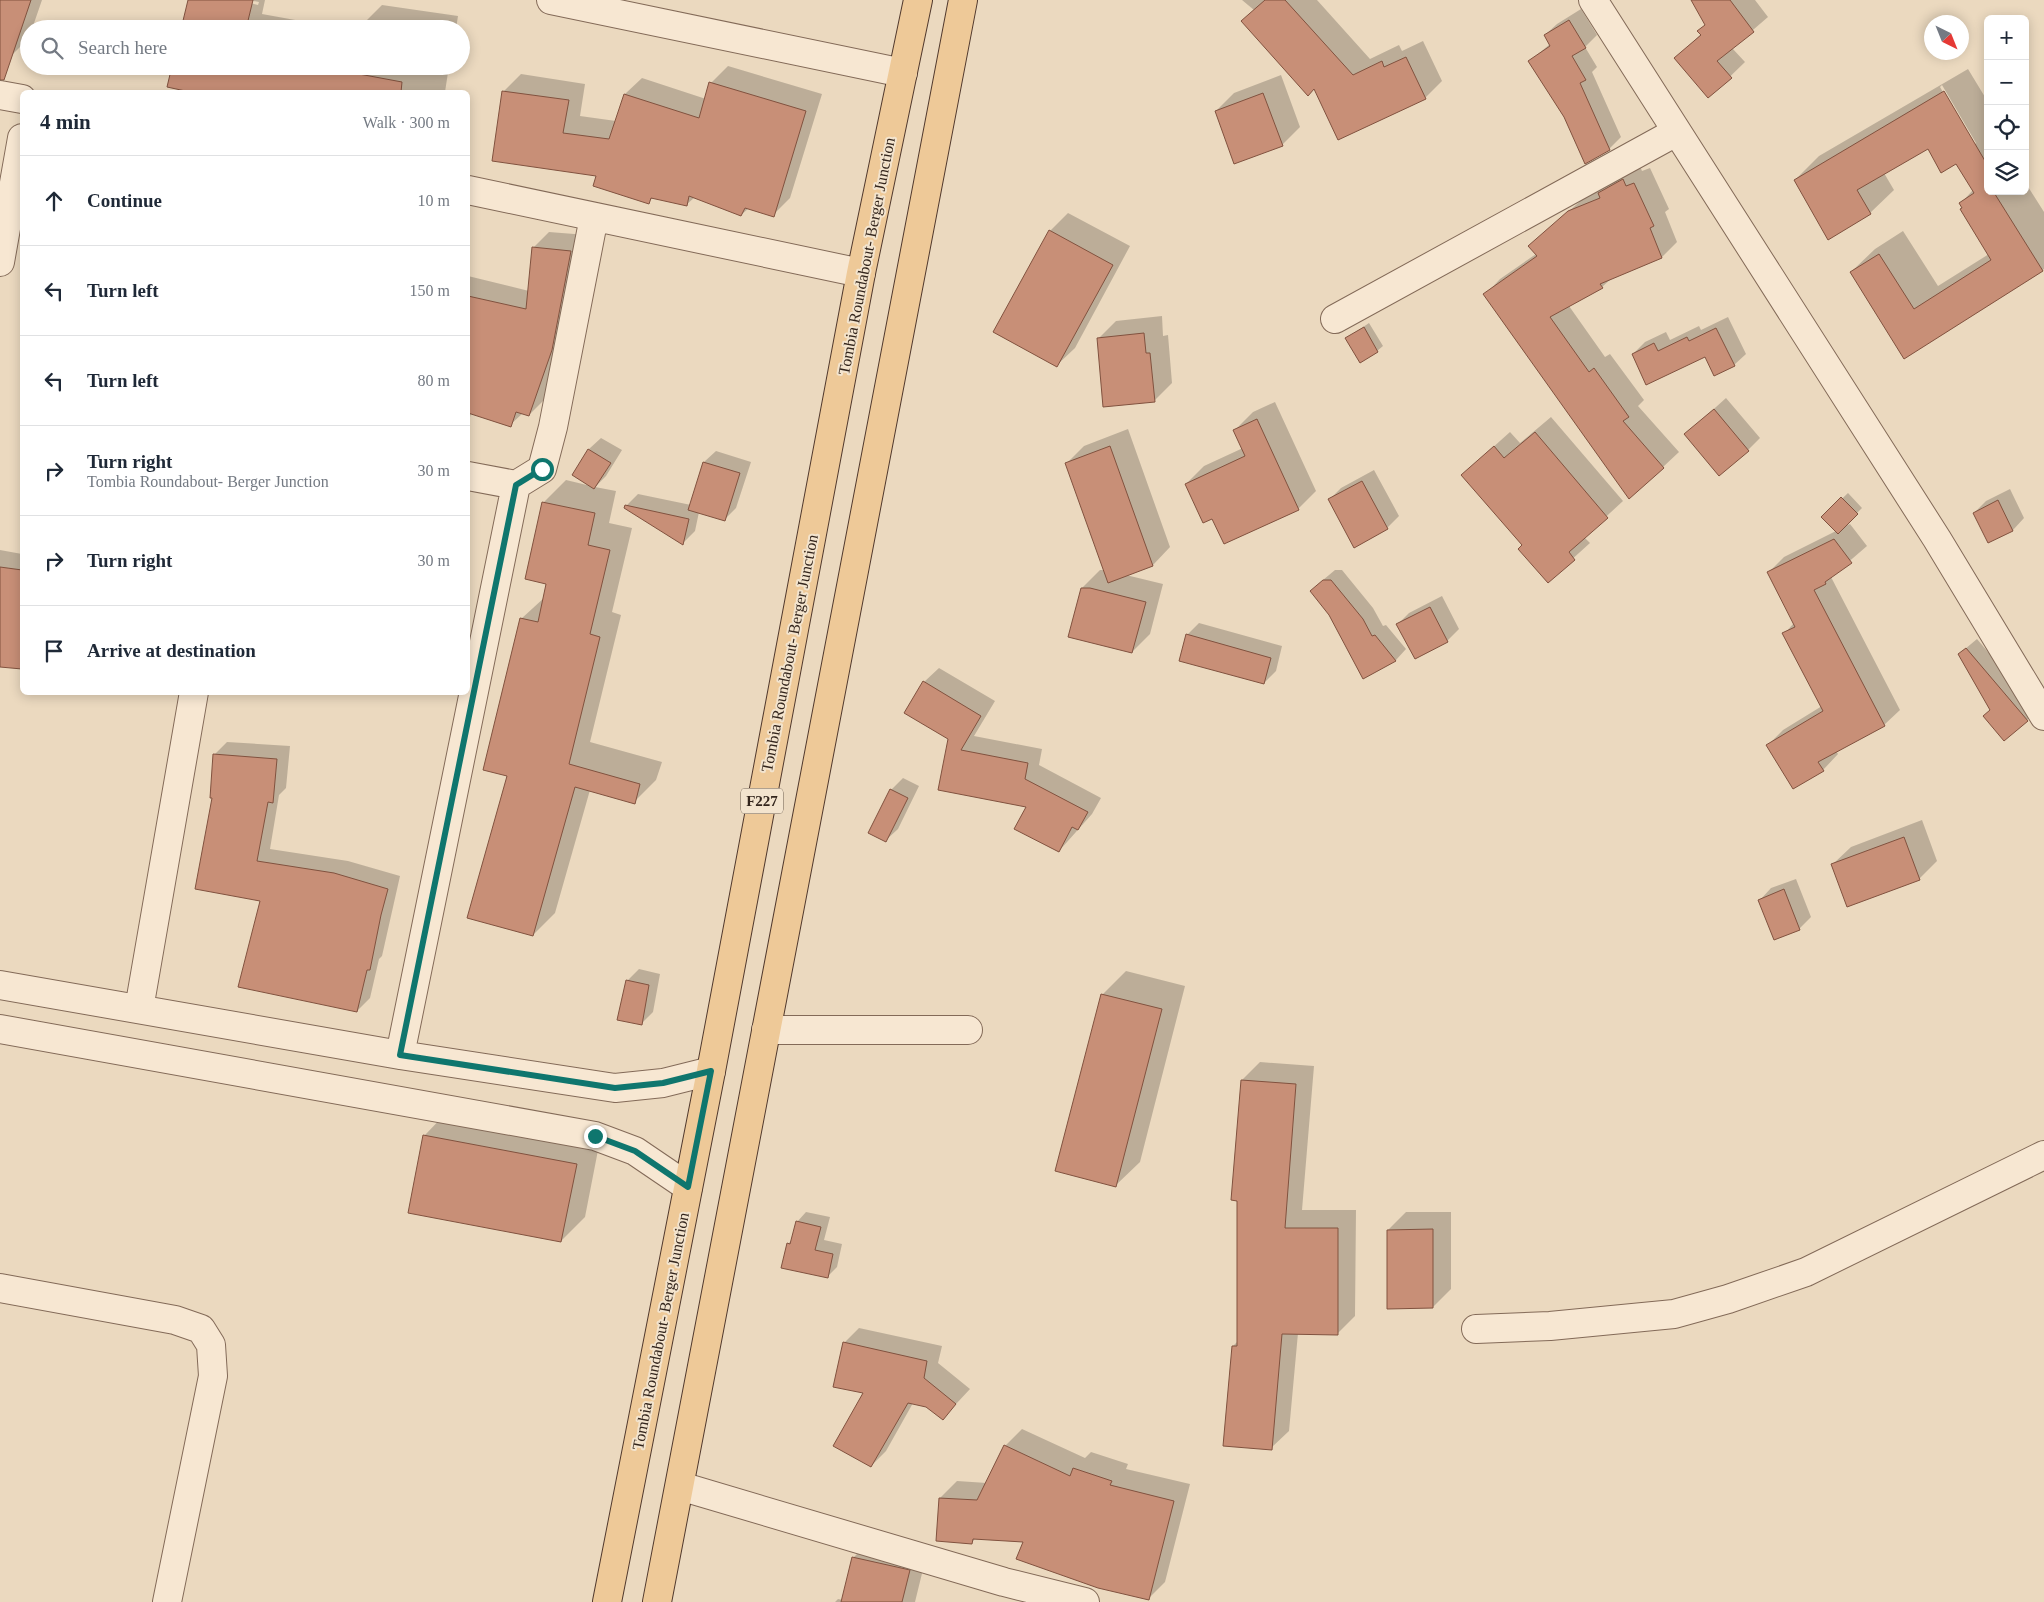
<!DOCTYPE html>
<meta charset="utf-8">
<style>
:root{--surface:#fff;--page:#f6f6f7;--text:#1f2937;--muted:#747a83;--line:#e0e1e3}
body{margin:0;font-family:"Times New Roman",serif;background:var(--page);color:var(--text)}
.controls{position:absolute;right:15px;top:15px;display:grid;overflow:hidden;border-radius:8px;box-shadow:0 2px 12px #0003}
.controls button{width:45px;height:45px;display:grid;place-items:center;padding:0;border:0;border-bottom:1px solid var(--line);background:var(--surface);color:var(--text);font:25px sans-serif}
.compass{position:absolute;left:1924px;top:15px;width:45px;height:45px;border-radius:50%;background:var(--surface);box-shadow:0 2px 12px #0003;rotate:137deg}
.stop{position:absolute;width:15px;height:15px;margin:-11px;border:4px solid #0f766e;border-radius:50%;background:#fff}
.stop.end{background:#0f766e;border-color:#fff;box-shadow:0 1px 5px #0008}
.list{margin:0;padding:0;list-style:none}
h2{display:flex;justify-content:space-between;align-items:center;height:65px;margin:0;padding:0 20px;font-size:21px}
h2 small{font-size:16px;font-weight:400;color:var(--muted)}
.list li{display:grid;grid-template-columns:32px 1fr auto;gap:15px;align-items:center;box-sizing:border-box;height:90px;padding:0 20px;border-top:1px solid var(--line)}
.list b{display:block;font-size:19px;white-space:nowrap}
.list p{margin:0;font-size:16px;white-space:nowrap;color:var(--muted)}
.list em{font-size:16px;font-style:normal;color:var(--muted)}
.icon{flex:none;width:28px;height:28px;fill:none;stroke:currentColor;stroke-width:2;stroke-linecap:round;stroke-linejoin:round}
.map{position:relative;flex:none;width:2044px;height:1602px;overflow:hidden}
.search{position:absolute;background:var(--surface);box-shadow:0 2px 12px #0003;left:20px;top:20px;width:450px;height:55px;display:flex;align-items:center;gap:12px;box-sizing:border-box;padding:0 18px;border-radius:28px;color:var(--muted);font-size:19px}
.panel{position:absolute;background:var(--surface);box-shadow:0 2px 12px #0003;left:20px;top:90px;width:450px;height:605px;border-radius:8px}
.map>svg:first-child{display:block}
</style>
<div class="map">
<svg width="2044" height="1602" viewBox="0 0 2044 1602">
<rect width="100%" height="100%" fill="#ebd9bf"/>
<path fill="#0003" fill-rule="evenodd" d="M 0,0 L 42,0 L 32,29 L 29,29 L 29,38 L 11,56 L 0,52 Z
M 189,0 L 238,0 L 258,5 L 259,2 L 248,0 L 265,0 L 262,14 L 345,29 L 182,29 Z
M 1242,0 L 1317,0 L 1370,59 L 1399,45 L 1402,51 L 1423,41 L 1442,81 L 1425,98 L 1315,87 L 1254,10 Z
M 1692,0 L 1755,0 L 1768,17 L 1732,48 L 1745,62 L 1709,97 L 1675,59 L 1701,34 L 1699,31 L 1706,24 Z
M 382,5 L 458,16 L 456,29 L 364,29 L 365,22 Z
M 1581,9 L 1597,35 L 1585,47 L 1597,67 L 1592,72 L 1621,137 L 1609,149 L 1565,116 L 1530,61 L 1550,44 L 1545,35 L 1557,24 Z
M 173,66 L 449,66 L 445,92 L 196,92 L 168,86 Z
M 728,66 L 822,94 L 790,198 L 773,215 L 749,208 L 741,215 L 695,197 L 686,205 L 654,197 L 648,202 L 598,175 L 504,91 L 521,74 L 585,84 L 580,116 L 616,121 L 625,94 L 642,78 L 706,99 L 711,83 Z
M 1968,69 L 1988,102 L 1988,191 L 2025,191 L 2025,182 L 2044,212 L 2044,269 L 1905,357 L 1851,272 L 1875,249 L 1903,231 L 1938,286 L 1989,254 L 1961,203 L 1973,190 L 1956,163 L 1928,147 L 1884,173 L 1894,190 L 1870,213 L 1795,180 L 1819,156 ZM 1942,85 L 1976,143 L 1974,145 L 1940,87 Z
M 1281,75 L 1300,127 L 1282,145 L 1216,111 L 1234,93 Z
M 1639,164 L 1642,171 L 1650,168 L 1669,209 L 1665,212 L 1677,242 L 1662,257 L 1612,278 L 1602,287 L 1569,306 L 1605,357 L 1610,354 L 1644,400 L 1638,406 L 1679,452 L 1663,467 L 1485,295 L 1500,279 L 1536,254 L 1530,246 L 1586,196 L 1605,188 L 1615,177 Z
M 1068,213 L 1130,246 L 1075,348 L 1057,365 L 1050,231 Z
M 549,232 L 587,235 L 545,399 L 529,415 L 523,413 L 510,425 L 471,413 L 468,426 L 468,276 L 529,291 L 533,248 Z
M 1162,316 L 1163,336 L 1168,335 L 1172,383 L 1154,401 L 1098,339 L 1116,321 Z
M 1728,317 L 1746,354 L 1734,365 L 1705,356 L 1633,354 L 1645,342 L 1666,332 L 1670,340 L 1699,326 L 1701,330 Z
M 1369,323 L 1383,346 L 1377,351 L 1347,338 Z
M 1726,398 L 1760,438 L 1748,450 L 1686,434 Z
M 1275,402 L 1316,491 L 1298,509 L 1213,517 L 1186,484 L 1204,466 L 1243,448 L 1235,430 L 1253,412 Z
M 1551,417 L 1623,501 L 1584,537 L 1590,543 L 1548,581 L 1524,545 L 1462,475 L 1510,432 L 1520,443 Z
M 1128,429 L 1170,547 L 1153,565 L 1126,575 L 1163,584 L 1150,634 L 1132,652 L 1082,588 L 1100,570 L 1105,570 L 1066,464 L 1084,446 Z
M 601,438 L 622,450 L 606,476 L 595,487 L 616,491 L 609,523 L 632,528 L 612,612 L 621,615 L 590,742 L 662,762 L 656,780 L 634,802 L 590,790 L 555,913 L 533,935 L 509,775 L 521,619 L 545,597 L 548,583 L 526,578 L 544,502 L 566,480 L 591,486 L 574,474 L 589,449 Z
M 716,451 L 751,462 L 736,508 L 724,520 L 699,512 L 695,531 L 683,543 L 626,506 L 638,494 L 691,505 L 704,462 Z
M 1374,470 L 1399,516 L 1387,528 L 1355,546 L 1330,499 L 1341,488 Z
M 2010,489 L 2024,518 L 2013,530 L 1989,542 L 1974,513 L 1986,501 Z
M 1848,493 L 1862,508 L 1843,527 L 1850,524 L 1867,546 L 1831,577 L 1900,710 L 1884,725 L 1836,751 L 1838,754 L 1823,770 L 1768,745 L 1783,730 L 1822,706 L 1784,634 L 1794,623 L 1769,572 L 1784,557 L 1836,531 L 1823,517 Z
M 0,550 L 22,554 L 22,667 L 0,665 Z
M 1335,570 L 1342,570 L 1373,608 L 1383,626 L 1386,625 L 1406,649 L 1396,660 L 1364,678 L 1323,580 Z
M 1442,596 L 1459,629 L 1447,641 L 1398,624 L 1409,613 Z
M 1199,623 L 1282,646 L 1276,671 L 1264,683 L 1187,635 Z
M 1977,639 L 2037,710 L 2027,720 L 1991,710 L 1959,654 Z
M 939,668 L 995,701 L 974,736 L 1042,749 L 1039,765 L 1101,798 L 1092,814 L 1059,851 L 1028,806 L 939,789 L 949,739 L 924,682 Z
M 227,742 L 290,746 L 286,788 L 279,795 L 270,849 L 348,861 L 400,876 L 382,956 L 379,959 L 370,998 L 357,1011 L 261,900 L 214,797 L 214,755 Z
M 903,778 L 919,786 L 898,829 L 886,840 L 870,833 L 891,790 Z
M 1922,820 L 1937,861 L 1919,879 L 1833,864 L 1851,847 Z
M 1796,879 L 1811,917 L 1799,929 L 1760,900 L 1771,888 Z
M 639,969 L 660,974 L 653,1012 L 641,1024 L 627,981 Z
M 1126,971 L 1185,986 L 1140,1162 L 1116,1185 L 1102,995 Z
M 1260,1062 L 1314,1066 L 1302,1210 L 1356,1210 L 1355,1316 L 1338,1333 L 1298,1333 L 1289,1431 L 1271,1448 L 1233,1346 L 1238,1341 L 1242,1080 Z
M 448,1111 L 600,1140 L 585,1217 L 561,1241 L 410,1212 L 425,1135 Z
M 806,1212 L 830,1217 L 824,1240 L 842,1244 L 837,1267 L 827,1277 L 788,1244 L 793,1239 L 797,1222 Z
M 1406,1212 L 1451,1212 L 1451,1289 L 1433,1307 L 1388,1230 Z
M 859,1328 L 942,1346 L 938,1363 L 970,1389 L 943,1418 L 927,1406 L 913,1403 L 886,1451 L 871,1466 L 865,1392 L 844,1343 Z
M 1022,1429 L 1085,1458 L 1091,1452 L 1128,1464 L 1126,1469 L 1190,1484 L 1165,1582 L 1148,1599 L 1024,1541 L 976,1538 L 972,1542 L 940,1498 L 957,1481 L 987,1483 L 1005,1446 Z
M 872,1539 L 927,1553 L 915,1602 L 835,1602 L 838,1599 L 843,1600 L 854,1557 Z"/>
<path fill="#c88f77" stroke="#81523f" d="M 0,0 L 31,0 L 4,80 L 0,80 Z
M 188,0 L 253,0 L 246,29 L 181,29 Z
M 1265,0 L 1285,0 L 1353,75 L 1382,61 L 1384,67 L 1406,57 L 1426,99 L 1338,140 L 1314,89 L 1308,96 L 1241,21 Z
M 1691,0 L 1730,0 L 1754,32 L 1717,61 L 1732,78 L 1708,98 L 1674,58 L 1701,35 L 1697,31 L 1705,25 Z
M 1569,20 L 1586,48 L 1572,56 L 1586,80 L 1580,83 L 1610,150 L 1585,164 L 1564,117 L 1528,61 L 1550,46 L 1544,35 Z
M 172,66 L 316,66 L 402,82 L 401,92 L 190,92 L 167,87 Z
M 709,82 L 806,111 L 774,217 L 745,208 L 741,216 L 689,196 L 687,206 L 651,198 L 649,204 L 593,186 L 596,176 L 492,161 L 502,91 L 569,100 L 563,133 L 609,139 L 624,94 L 699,118 Z
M 1944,91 L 1988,166 L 1988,191 L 1993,191 L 2043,271 L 1904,359 L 1850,272 L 1879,254 L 1914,309 L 1991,260 L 1960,209 L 1962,208 L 1959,203 L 1974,193 L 1956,164 L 1941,173 L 1928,149 L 1857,190 L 1871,214 L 1828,240 L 1794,180 Z
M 1263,93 L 1283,146 L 1234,164 L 1215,111 Z
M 1623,179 L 1626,186 L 1634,183 L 1654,226 L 1650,228 L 1662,258 L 1600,284 L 1603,288 L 1550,317 L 1589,372 L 1594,368 L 1629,417 L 1623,421 L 1664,468 L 1629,499 L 1483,294 L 1537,256 L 1528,246 L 1568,211 L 1600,198 L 1598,193 Z
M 1049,230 L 1113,265 L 1057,367 L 993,332 Z
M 532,247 L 571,251 L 552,350 L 529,416 L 516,412 L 511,427 L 468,413 L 468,296 L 526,309 Z
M 1364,327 L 1378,352 L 1360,363 L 1345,338 Z
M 1716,328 L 1735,366 L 1714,376 L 1705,357 L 1646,385 L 1632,354 L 1654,343 L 1658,351 L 1687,337 L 1689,341 Z
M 1144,333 L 1146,353 L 1150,353 L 1155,402 L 1103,407 L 1097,338 Z
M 1714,409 L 1749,451 L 1719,476 L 1684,434 Z
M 1257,419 L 1299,510 L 1224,544 L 1212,519 L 1203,523 L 1185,484 L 1245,456 L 1233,430 Z
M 1535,432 L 1608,518 L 1569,552 L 1575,560 L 1548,583 L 1518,549 L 1522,545 L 1461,475 L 1494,446 L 1504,458 Z
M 1110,446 L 1153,566 L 1108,583 L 1065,463 Z
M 588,449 L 611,463 L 594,489 L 572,475 Z
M 703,462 L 740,473 L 725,521 L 688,510 Z
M 1362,481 L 1388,529 L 1354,548 L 1328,499 Z
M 1841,497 L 1858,514 L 1838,534 L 1821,517 Z
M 1998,500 L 2013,531 L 1988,543 L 1973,513 Z
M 542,502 L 595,513 L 588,545 L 610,550 L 590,634 L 600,637 L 569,764 L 640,784 L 635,804 L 575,787 L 533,936 L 467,918 L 507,776 L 483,770 L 520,618 L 538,622 L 546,584 L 525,579 Z
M 625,505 L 689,519 L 683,545 L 624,508 Z
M 1834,539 L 1852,563 L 1825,582 L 1826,584 L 1814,590 L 1885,726 L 1818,762 L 1824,771 L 1793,789 L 1766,745 L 1823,711 L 1782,633 L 1795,627 L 1767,572 Z
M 0,567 L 22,570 L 22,669 L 0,667 Z
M 1323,580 L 1331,580 L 1363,619 L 1372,636 L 1375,635 L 1396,661 L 1363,679 L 1329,615 L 1310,591 Z
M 1081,588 L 1090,588 L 1146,602 L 1132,653 L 1068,637 Z
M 1430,607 L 1448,642 L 1415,659 L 1396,624 Z
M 1186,634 L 1271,658 L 1264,684 L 1179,661 Z
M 1966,648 L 2028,721 L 2004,741 L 1983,716 L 1990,710 L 1958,654 Z
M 923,681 L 981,716 L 961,750 L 1028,763 L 1025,779 L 1088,812 L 1078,830 L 1072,827 L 1059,852 L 1014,829 L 1026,807 L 938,790 L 948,739 L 904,713 Z
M 213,754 L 277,759 L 273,803 L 268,802 L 257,861 L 334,873 L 388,889 L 381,915 L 370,970 L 367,970 L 357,1012 L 238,987 L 260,901 L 195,889 L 212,798 L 210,798 Z
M 890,789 L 908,798 L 886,842 L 868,833 Z
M 1904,837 L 1920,880 L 1847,907 L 1831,864 Z
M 1784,889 L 1800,930 L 1774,940 L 1758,900 Z
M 626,980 L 649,985 L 642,1025 L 617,1020 Z
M 1101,994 L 1162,1009 L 1116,1187 L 1055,1171 Z
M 1241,1080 L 1296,1084 L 1285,1228 L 1338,1228 L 1338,1335 L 1282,1334 L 1272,1450 L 1223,1446 L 1232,1346 L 1237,1346 L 1237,1201 L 1231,1200 Z
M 423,1135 L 577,1164 L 561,1242 L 408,1213 Z
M 796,1221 L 821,1227 L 815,1250 L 833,1254 L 828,1278 L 781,1268 L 787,1243 L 790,1244 Z
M 1433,1229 L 1433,1308 L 1387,1309 L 1387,1230 Z
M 843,1342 L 927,1361 L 924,1378 L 956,1404 L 943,1420 L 926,1407 L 908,1403 L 871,1467 L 833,1446 L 863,1393 L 833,1387 Z
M 1004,1445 L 1070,1476 L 1073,1468 L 1112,1481 L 1110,1485 L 1174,1501 L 1149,1600 L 1098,1588 L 1016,1559 L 1023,1542 L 973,1539 L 972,1544 L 936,1541 L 939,1498 L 977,1500 Z
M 852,1557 L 910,1570 L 902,1602 L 841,1602 Z"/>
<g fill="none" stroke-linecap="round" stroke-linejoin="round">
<defs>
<path id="minor" d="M 551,0 L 903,73
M 1593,0 L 1937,539 L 2044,716
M 0,95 L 22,99
M 468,190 L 861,273
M 0,262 L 22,138
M 1335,319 L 1676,132
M 468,476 L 516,485 L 542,469 L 553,427 L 594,217
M 0,985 L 400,1055 L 615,1088 L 663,1083 L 711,1071
M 139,1009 L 194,692
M 0,1029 L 595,1136 L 635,1151 L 688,1187
M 766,1030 L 968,1030
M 400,1055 L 516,485
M 0,1288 L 175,1320 L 201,1329 L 211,1345 L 213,1376 L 167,1602
M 1476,1329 L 1550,1326 L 1674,1314 L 1728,1299 L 1806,1272 L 2044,1155
M 680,1486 L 1004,1582 L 1085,1602"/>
<path id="major" d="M 607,1602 L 711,1071 L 861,273 L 918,0
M 657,1602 L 963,0"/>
</defs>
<use href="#minor" stroke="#836a58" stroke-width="30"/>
<use href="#major" stroke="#51392d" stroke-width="30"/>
<use href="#minor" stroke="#f7e7d2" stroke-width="28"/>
<use href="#major" stroke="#eec998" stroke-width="28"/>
</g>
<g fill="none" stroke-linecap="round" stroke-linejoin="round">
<path stroke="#0f766e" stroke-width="6" d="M 542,469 L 516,485 L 400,1055 L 615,1088 L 663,1083 L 711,1071 L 688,1187 L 635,1151 L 595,1136"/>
</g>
<g text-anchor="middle" stroke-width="4" stroke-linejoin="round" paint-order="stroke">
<rect fill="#f3e4ce" stroke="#6d5e51" stroke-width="1" x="741" y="788.5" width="42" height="25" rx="4"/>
<g font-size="15" font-weight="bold" fill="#33251c">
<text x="762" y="806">F227</text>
</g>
<g font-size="16" fill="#33251c" stroke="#f3e4ce">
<text transform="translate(866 256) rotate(-79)" y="6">Tombia Roundabout- Berger Junction</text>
<text transform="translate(789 653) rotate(-79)" y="6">Tombia Roundabout- Berger Junction</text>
<text transform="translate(660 1331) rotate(-79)" y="6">Tombia Roundabout- Berger Junction</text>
</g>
</g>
</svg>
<div class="controls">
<button>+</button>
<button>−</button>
<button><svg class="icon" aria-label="locate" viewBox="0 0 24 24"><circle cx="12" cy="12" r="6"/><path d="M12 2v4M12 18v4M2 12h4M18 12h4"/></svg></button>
<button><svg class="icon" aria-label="layers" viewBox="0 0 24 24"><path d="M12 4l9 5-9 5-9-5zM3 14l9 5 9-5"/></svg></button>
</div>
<svg class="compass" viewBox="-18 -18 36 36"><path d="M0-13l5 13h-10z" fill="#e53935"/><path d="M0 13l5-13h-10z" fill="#747a83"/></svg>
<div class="stop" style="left:542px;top:469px"></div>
<div class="stop end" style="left:595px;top:1136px"></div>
<div class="search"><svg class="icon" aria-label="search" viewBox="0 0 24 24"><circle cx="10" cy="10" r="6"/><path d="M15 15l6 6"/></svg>Search here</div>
<section class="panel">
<h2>4 min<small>Walk · 300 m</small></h2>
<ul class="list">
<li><svg class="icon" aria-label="ahead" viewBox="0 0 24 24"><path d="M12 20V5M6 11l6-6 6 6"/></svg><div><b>Continue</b></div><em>10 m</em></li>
<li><svg class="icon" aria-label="left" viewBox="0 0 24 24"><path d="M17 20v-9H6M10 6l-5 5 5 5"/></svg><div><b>Turn left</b></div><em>150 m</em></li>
<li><svg class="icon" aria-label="left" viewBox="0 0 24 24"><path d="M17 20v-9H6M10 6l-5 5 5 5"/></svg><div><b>Turn left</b></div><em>80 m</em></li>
<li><svg class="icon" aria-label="right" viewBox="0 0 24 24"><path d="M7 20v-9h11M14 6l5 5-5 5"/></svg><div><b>Turn right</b><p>Tombia Roundabout- Berger Junction</p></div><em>30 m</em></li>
<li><svg class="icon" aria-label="right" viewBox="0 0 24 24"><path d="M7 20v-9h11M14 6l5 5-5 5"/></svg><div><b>Turn right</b></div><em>30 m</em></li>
<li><svg class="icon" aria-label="arrive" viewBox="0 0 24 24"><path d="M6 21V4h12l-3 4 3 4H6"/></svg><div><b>Arrive at destination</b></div></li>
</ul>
</section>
</div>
